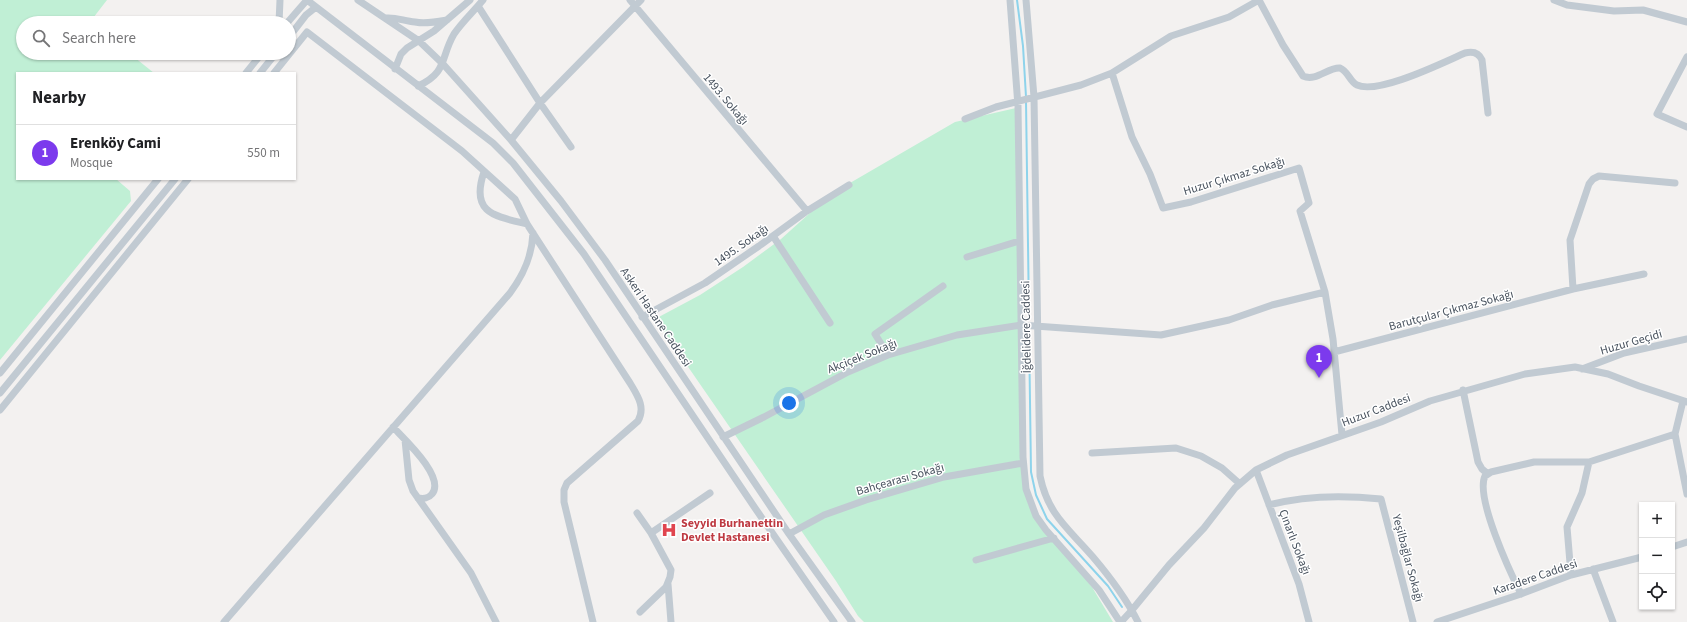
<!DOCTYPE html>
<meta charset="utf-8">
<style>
:root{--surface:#fff;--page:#f6f6f6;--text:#202124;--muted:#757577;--line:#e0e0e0;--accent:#7c3aed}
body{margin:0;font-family:"Source Sans 3",sans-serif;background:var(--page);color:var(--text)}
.controls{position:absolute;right:12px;bottom:12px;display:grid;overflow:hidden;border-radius:0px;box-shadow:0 1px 3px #0004}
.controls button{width:36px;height:36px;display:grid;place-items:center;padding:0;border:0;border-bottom:1px solid var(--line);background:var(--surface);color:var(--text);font:20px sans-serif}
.you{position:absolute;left:789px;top:403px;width:14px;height:14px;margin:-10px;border:3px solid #fff;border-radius:50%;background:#1a73e8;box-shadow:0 0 0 6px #1a73e833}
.badge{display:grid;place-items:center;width:26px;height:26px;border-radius:50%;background:var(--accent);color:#fff;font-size:13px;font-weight:700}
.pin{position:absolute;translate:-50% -33px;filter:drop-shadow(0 1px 2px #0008)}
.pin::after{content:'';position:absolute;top:21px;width:14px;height:12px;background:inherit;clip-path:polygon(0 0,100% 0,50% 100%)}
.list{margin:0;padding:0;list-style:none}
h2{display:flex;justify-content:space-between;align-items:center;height:52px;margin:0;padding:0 16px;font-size:17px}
h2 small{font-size:13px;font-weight:400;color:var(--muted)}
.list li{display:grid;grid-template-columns:26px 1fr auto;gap:12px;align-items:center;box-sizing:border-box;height:56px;padding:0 16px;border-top:1px solid var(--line)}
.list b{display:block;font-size:15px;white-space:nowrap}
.list p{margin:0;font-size:13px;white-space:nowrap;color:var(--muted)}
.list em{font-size:13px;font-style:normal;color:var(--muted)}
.icon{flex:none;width:22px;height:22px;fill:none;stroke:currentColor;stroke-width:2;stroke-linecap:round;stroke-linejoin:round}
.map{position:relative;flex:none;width:1687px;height:622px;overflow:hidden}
.search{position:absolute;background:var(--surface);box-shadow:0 1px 3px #0004;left:16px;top:16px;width:280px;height:44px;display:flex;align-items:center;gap:10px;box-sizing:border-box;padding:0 14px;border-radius:22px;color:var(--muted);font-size:15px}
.panel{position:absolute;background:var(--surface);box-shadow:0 1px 3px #0004;left:16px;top:72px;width:280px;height:108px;border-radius:0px}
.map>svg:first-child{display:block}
</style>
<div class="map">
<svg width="1687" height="622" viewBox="0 0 1687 622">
<rect width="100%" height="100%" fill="#f3f1f0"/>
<path fill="#c0efd5" d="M 0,0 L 107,0 L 90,22 L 91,23 L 23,23 L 23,53 L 129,53 L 154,73 L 17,73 L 17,179 L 116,179 L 130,191 L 131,201 L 0,360 Z
M 1016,108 L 1020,349 L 1028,504 L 1092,587 L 1113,622 L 864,622 L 858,616 L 836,581 L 655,319 L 700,295 L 743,267 L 781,239 L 831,194 L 955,122 Z"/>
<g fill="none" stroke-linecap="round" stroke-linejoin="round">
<path stroke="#8ed3eb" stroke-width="2" d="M 1017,0 L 1023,46 L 1026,97
M 1026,101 L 1029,316
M 1029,331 L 1031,472 L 1036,495 L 1047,519 L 1108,586 L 1122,607"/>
<path stroke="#c1cad2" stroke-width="7" d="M 307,0 L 493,143 L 513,163 L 584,254 L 755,508 L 834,622
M 358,0 L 419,41 L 443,64 L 511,140 L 561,201 L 605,260 L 789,534 L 852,622
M 630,0 L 807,211
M 1010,0 L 1018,106 L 1023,457 L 1026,489 L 1036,516 L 1046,530 L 1099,590 L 1120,622
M 1026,0 L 1034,97 L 1040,476 C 1048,515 1068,528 1093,557 C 1110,577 1126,598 1138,622
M 1259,0 L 1283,45 L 1303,76 C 1316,82 1328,67 1340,68 C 1348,71 1350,82 1357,85 C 1378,95 1444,62 1465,53 C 1473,51 1479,53 1482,60 L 1488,113
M 1554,0 L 1567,5 L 1614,11 L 1643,10 L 1687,22
M 478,6 L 540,103 L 571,147
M 386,18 C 396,17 404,21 415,22 C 426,24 436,22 447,20
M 279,23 L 280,0
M 287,23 L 307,0
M 289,37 L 306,15 L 316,7
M 1687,57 L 1657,114 L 1687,127
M 395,69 L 401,54 L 407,48 L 434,31 L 470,0
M 246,73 L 262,53
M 260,73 L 276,53
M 274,73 L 307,32 L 462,151 L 515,199 L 527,224 L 630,383 C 637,395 646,407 638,421 L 567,483 L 564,490 L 564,502 L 593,622
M 1112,73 L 1132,137 L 1150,174 L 1163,208 L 1191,202 L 1299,168 L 1309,203 L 1300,211 L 1325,292 L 1333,339 L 1342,435
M 418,86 C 448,72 440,58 454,34 C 462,22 474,11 483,0
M 965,119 L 996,107 L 1081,85 L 1112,73 L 1171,36 L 1229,17 L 1259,0
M 511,140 L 540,103 L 641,0
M 484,172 C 470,213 494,216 527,224
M 773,236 L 830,323
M 967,257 L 1019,241
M 1573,289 L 1570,240 L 1589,184 L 1593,179 L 1599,176 L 1675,183
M 642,317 L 705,283 L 759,246 L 807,211 L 849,185
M 1334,352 L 1573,289 L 1644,274
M 888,355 L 875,334 L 943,286
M 1582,369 L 1624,353 L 1687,339
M 0,373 L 158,179
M 1463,390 L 1478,462 L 1482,469 L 1488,474
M 0,393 L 175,179
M 1683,401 L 1675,434 L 1687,494
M 0,410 L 188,179
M 393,427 C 403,438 446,477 432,494 C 429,498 423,499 418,498
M 723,437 L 764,417 L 848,372 L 888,355 L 957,335 L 1021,325 L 1161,335 L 1229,320 L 1272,305 L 1325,292
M 405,440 L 409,480 L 413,491 L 471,573 L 496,622
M 1092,453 L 1176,448 L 1201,456 L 1222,468 L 1240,484
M 1256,470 L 1299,584 L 1309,622
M 1269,505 C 1306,495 1343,495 1381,499 L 1413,622
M 637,513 L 651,533 L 671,570 L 670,577 L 666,587 L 640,612
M 651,533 L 710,493
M 789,534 L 824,515 L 866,500 L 944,477 L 1023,463
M 1672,547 L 1687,542
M 976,560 L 1054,538
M 1593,569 L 1613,622
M 1571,575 L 1567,527 L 1582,493 L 1589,462
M 668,584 L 671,622
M 1521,594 C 1510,572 1475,497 1485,476 L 1491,472 L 1534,462 L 1589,462 L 1675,434
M 224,622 L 510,293 C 524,274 532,256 533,233
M 1121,622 L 1132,610 L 1169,565 L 1204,528 L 1235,488 L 1256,470 L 1287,455 L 1381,422 L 1430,401 L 1525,374 L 1575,367 L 1608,374 L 1639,386 L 1687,402
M 1437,622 L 1521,594 L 1571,575 L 1642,557"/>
</g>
<defs>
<symbol id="hospital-bare" viewBox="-9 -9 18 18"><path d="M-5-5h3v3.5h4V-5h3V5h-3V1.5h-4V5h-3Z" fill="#e0444e" stroke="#fff" stroke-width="2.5" paint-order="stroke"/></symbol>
</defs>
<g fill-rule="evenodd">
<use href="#hospital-bare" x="658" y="519" width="22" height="22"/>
</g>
<g text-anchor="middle" stroke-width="3" stroke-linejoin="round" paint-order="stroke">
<g font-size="12" fill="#48525e" stroke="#fff">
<text transform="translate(726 99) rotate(50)" y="4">1493. Sokağı</text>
<text transform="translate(1234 176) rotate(-17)" y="4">Huzur Çıkmaz Sokağı</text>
<text transform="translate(741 245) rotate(-35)" y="4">1495. Sokağı</text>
<text transform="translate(1451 310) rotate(-15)" y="4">Barutçular Çıkmaz Sokağı</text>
<text transform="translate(656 317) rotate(56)" y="4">Askeri Hastane Caddesi</text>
<text transform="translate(1026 327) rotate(-91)" y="4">İğdelidere Caddesi</text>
<text transform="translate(1631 342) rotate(-16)" y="4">Huzur Geçidi</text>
<text transform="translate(862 356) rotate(-22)" y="4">Akçiçek Sokağı</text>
<text transform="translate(1376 410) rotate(-21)" y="4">Huzur Caddesi</text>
<text transform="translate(900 479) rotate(-16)" y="4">Bahçearası Sokağı</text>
<text transform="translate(1295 542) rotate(69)" y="4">Çınarlı Sokağı</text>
<text transform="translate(1408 558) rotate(75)" y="4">Yeşilbağlar Sokağı</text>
<text transform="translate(1535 577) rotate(-19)" y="4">Karadere Caddesi</text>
</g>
<g font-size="12" font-weight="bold" fill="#be3a42" stroke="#fff" text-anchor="start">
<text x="681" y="527">Seyyid Burhanettin<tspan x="681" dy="14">Devlet Hastanesi</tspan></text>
</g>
</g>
</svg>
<div class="controls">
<button>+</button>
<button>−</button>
<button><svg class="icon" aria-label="locate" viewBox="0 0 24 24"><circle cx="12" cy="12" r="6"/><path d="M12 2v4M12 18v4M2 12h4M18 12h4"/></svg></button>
</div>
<div class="you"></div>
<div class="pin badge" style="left:1319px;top:378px">1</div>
<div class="search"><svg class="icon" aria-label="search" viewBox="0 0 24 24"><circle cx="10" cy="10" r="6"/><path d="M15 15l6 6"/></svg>Search here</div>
<section class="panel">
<h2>Nearby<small></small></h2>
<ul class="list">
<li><span class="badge">1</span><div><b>Erenköy Cami</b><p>Mosque</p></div><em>550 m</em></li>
</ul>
</section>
</div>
